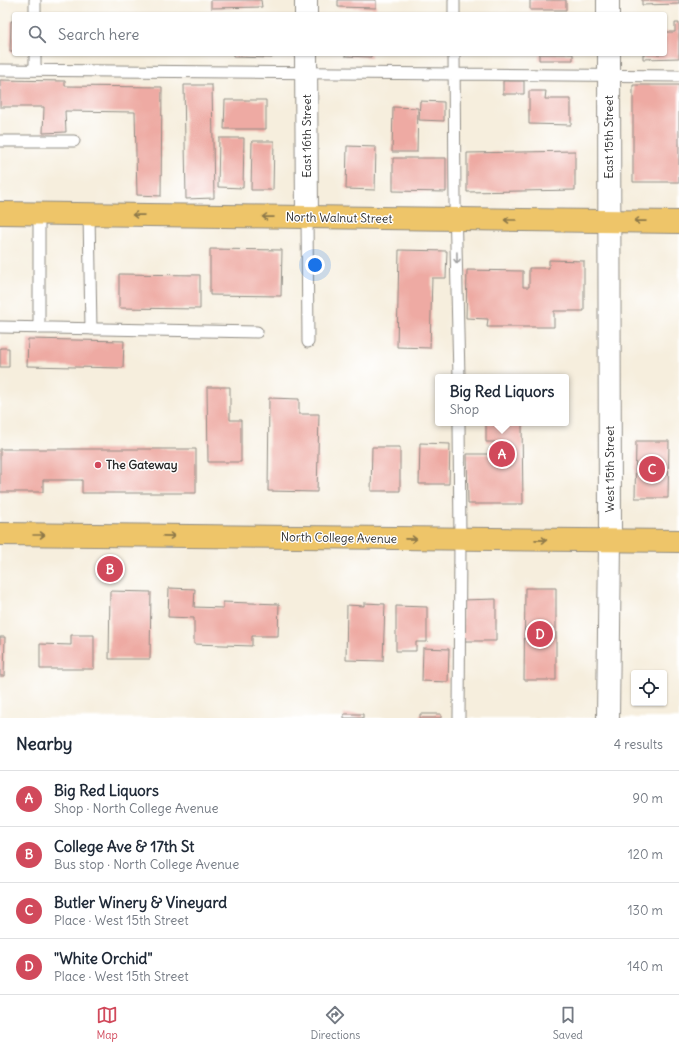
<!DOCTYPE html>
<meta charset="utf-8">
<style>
:root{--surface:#fff;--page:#f6f6f7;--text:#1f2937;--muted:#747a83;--line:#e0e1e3;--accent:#d1495b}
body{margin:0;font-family:Delius,sans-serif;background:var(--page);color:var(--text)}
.controls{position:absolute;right:12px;bottom:12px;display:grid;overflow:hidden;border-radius:4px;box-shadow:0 1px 3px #0004}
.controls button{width:36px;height:36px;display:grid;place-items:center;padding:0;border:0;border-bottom:1px solid var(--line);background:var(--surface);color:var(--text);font:20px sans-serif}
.you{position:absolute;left:315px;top:265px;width:14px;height:14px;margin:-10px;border:3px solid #fff;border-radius:50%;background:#1a73e8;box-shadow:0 0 0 6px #1a73e833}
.badge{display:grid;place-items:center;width:26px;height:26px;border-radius:50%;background:var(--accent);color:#fff;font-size:13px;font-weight:700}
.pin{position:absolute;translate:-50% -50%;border:2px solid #fff;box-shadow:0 1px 4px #0006}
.popup{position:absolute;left:435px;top:374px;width:134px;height:52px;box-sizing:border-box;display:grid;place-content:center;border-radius:4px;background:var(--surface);filter:drop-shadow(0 1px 3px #0005);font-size:13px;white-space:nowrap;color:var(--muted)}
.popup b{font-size:15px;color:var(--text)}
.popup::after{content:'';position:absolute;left:50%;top:100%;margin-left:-8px;border:8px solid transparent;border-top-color:var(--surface)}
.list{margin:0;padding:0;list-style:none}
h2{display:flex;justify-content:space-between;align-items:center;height:52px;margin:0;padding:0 16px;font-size:17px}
h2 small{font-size:13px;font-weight:400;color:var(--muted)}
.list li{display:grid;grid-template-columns:26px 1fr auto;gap:12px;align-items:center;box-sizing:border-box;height:56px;padding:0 16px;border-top:1px solid var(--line)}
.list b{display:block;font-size:15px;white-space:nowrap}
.list p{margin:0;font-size:13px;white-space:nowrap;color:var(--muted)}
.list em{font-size:13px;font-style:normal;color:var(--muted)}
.icon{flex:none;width:22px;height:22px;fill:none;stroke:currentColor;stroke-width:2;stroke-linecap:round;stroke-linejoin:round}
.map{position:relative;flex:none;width:679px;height:718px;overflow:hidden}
.search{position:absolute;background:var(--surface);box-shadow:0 1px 3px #0004;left:12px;right:12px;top:12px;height:44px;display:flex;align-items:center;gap:10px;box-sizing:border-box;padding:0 14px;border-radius:4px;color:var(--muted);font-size:15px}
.sheet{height:276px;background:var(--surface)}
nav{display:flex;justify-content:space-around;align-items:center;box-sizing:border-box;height:56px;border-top:1px solid var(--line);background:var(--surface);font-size:11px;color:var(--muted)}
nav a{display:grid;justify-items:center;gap:2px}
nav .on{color:var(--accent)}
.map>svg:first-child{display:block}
</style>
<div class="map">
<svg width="679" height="718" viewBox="0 0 679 718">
<rect width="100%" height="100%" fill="#fff"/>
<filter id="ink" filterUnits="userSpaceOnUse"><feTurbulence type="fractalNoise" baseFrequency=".025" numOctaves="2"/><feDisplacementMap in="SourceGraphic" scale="8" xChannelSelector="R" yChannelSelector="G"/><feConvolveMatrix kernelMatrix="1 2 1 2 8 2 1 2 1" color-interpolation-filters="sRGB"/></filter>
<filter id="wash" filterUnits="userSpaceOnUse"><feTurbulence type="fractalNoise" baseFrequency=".012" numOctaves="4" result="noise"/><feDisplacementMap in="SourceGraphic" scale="16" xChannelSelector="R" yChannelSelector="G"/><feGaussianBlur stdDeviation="0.9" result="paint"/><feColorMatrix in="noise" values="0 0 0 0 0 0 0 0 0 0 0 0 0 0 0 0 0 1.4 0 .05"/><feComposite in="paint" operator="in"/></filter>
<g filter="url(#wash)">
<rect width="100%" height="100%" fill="#f6eedd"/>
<g id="blocks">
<path fill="#eeaaa3" d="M 211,0 L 261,0 L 262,7 L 211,8 Z
M 338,0 L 376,0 L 376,8 L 338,7 Z
M 530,0 L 566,0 L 566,10 L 530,10 Z
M 642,0 L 679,0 L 679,4 L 642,5 Z
M 11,21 L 14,21 L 14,52 L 10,52 Z
M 675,23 L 679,23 L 679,58 L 643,59 L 643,54 L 665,54 L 665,32 L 675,32 Z
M 233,54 L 272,54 L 272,58 L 233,57 Z
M 345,54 L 371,54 L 371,57 L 345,56 Z
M 539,54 L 573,54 L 573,60 L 539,60 Z
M 0,80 L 65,81 L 65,86 L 162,87 L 161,196 L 137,195 L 135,112 L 65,111 L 66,132 L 43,133 L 44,107 L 0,107 Z
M 503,81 L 524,81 L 524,94 L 503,94 Z
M 184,85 L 212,85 L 214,198 L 186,199 Z
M 633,85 L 679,85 L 679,182 L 633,182 Z
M 529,91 L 546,91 L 545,99 L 571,99 L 571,125 L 529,124 Z
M 225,100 L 266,100 L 266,129 L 224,129 Z
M 420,101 L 444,102 L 444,121 L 419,120 Z
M 393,107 L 418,108 L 417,152 L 392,152 Z
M 219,138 L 244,138 L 243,188 L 218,187 Z
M 252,141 L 274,141 L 273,190 L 251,190 Z
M 347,146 L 376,147 L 375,190 L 346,189 Z
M 575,151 L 575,190 L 467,192 L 467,153 Z
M 393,158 L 446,158 L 446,192 L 393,191 Z
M 210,249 L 282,250 L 281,296 L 210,295 Z
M 399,250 L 447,251 L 446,278 L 432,278 L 430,348 L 397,347 Z
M 549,260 L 584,261 L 584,311 L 554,311 L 554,327 L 487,327 L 488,319 L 466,318 L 467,270 L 523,271 L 523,287 L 529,287 L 529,268 L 549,268 Z
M 119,274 L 200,275 L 200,309 L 119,308 Z
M 28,339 L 124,341 L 123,368 L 27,366 Z
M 0,348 L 9,348 L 9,367 L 0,367 Z
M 207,387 L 230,387 L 230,420 L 241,420 L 241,462 L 208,462 Z
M 269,398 L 299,399 L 299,414 L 319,414 L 317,492 L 268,491 Z
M 486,423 L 522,423 L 523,504 L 468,504 L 467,454 L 495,454 L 495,442 L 486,442 Z
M 636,441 L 669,441 L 668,498 L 635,498 Z
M 420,443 L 450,444 L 449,484 L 419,484 Z
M 372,447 L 400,447 L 400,491 L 371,491 Z
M 0,449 L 196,449 L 196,493 L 82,493 L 82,480 L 43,480 L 43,492 L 0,492 Z
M 169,588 L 195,589 L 194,607 L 223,608 L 223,602 L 279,604 L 278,636 L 252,636 L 252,646 L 194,644 L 194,618 L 168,617 Z
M 525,588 L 556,588 L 556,680 L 524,680 Z
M 110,591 L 151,592 L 150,659 L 109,659 Z
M 496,599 L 496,641 L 463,641 L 462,600 Z
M 364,603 L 385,604 L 383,661 L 346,660 L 347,605 L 364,606 Z
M 396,606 L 427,607 L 427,642 L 416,642 L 416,651 L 396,651 Z
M 71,635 L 94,635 L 94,669 L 40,669 L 40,644 L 71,645 Z
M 0,637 L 5,637 L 4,676 L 0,676 Z
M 423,648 L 449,649 L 448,682 L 422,681 Z
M 344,714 L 363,714 L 363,718 L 344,718 Z
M 420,714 L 441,714 L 441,718 L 420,718 Z"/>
</g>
</g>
<g filter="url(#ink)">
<use href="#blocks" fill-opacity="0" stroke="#908c84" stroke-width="1"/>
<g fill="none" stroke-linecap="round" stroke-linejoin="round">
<defs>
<path id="service" d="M 35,0 L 35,14
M 454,0 L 454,14
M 35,54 L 35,70
M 454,54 L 455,202 L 459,377
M 0,70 L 679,76
M 0,141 L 74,141
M 39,214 L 39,328
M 89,214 L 91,329
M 307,217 L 308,342
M 0,327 L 257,332
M 459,718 L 460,539 L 459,423"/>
<path id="minor" d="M 306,0 L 306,14
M 608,0 L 608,14
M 306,54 L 307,217
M 608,718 L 610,541 L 609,54"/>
<path id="primary" d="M 0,213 L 679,222
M 0,534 L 679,541"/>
</defs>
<use href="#service" stroke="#908c84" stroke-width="13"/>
<use href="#minor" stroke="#908c84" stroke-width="24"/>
<use href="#primary" stroke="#908c84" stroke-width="24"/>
<use href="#service" stroke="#fff" stroke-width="11"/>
<use href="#minor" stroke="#fff" stroke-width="22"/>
<use href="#primary" stroke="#eec569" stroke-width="22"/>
</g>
<defs><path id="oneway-shaft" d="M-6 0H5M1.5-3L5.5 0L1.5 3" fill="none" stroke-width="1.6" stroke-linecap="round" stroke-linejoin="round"/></defs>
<g stroke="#8c784a">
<use href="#oneway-shaft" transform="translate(138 215) rotate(-179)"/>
<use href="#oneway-shaft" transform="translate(268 217) rotate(-179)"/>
<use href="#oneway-shaft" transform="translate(510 220) rotate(-180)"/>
<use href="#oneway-shaft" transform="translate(640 221) rotate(-179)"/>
<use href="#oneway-shaft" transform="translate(39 535)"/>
<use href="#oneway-shaft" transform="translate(169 536) rotate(1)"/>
<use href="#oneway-shaft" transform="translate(411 539) rotate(1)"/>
<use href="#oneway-shaft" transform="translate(541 540) rotate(1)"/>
</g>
<use stroke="#a0a0a0" href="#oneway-shaft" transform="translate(457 258) rotate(89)"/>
</g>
<circle fill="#d1495b" stroke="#fff" stroke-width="1.5" cx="98" cy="465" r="4"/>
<g text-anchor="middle" stroke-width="3" stroke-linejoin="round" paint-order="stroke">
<g font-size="12" fill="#2b2b2b" stroke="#fff">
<text transform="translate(307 136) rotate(-90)" y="4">East 16th Street</text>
<text transform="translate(609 137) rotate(-90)" y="4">East 15th Street</text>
<text transform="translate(339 218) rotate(1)" y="4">North Walnut Street</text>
<text transform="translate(610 469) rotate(-90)" y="4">West 15th Street</text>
<text transform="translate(339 538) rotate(1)" y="4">North College Avenue</text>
</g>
<g font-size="12" font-weight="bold" fill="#2b2b2b" stroke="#fff" text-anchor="start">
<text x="106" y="469">The Gateway</text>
</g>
</g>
</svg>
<div class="controls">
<button><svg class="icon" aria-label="locate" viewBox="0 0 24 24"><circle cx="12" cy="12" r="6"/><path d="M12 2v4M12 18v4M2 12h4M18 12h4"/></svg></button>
</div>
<div class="you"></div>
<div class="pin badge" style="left:502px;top:454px">A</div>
<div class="popup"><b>Big Red Liquors</b>Shop</div>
<div class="pin badge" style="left:110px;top:569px">B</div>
<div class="pin badge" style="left:652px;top:469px">C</div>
<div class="pin badge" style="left:540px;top:634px">D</div>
<div class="search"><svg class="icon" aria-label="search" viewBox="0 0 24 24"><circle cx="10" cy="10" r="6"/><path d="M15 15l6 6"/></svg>Search here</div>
</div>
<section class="sheet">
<h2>Nearby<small>4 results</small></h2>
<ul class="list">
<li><span class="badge">A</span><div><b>Big Red Liquors</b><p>Shop · North College Avenue</p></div><em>90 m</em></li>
<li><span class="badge">B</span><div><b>College Ave &amp; 17th St</b><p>Bus stop · North College Avenue</p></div><em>120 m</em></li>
<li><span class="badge">C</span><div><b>Butler Winery &amp; Vineyard</b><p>Place · West 15th Street</p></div><em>130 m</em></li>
<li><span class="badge">D</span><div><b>&quot;White Orchid&quot;</b><p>Place · West 15th Street</p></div><em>140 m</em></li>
</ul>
</section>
<nav>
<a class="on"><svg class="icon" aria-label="map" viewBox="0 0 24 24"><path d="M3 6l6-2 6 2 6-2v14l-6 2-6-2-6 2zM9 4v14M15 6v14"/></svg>Map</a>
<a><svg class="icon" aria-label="directions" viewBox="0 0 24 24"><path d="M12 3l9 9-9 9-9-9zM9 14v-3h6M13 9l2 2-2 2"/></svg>Directions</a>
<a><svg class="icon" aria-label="saved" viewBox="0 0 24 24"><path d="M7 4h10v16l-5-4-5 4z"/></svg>Saved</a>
</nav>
